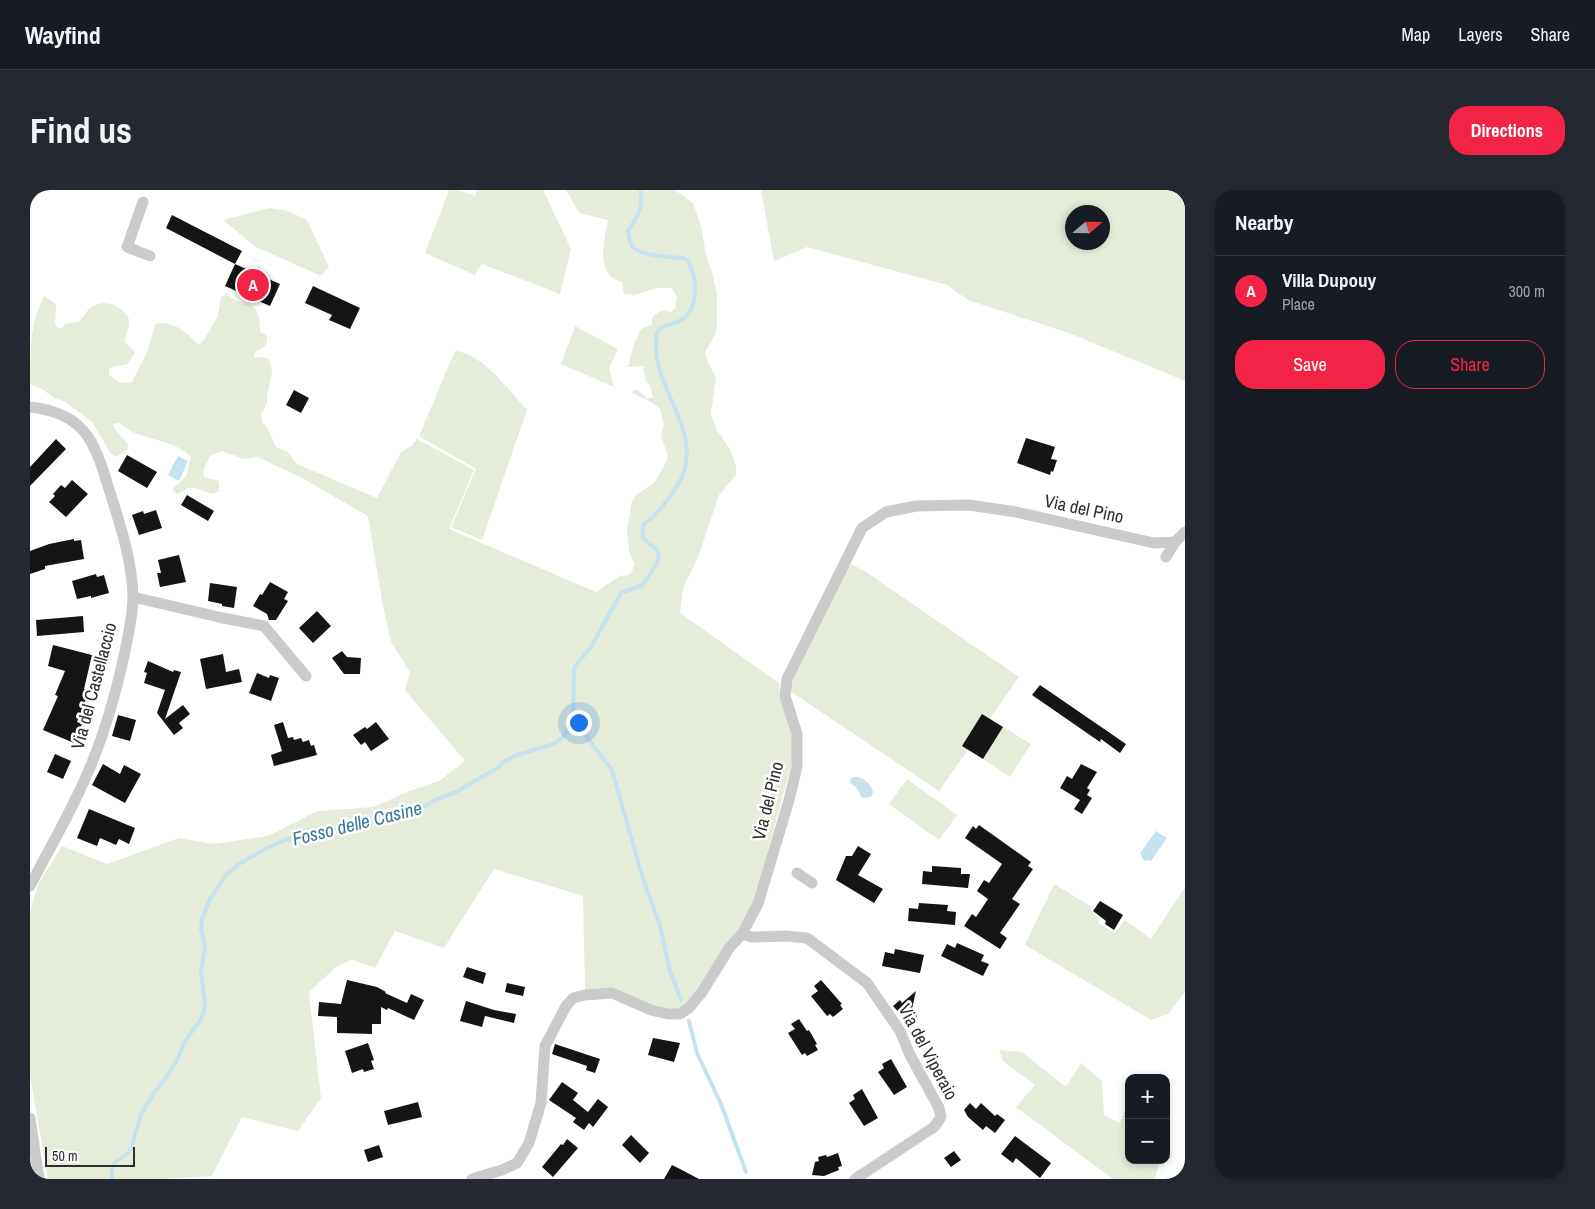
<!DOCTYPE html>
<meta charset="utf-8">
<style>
:root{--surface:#171b24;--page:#242831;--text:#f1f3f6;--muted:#9ea1a6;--line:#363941;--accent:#f22345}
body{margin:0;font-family:"Archivo Narrow",sans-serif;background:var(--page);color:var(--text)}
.controls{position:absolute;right:15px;bottom:15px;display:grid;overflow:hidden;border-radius:10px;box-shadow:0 2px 8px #0003}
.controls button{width:45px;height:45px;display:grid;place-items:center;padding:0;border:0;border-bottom:1px solid var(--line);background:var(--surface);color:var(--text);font:25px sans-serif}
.compass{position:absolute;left:1035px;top:15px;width:45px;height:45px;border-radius:50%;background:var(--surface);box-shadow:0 2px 8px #0003;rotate:70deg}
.scale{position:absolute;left:15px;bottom:12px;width:90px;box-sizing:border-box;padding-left:5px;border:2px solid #2e2e2e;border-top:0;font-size:14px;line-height:18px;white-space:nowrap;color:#2e2e2e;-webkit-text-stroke:4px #fff;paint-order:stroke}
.you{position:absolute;left:548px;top:532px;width:18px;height:18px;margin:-12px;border:4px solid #fff;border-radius:50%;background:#1a73e8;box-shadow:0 0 0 8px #1a73e833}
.badge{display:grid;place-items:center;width:32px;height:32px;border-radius:50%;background:var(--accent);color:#fff;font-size:16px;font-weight:700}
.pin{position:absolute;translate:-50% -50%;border:2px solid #fff;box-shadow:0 1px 5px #0006}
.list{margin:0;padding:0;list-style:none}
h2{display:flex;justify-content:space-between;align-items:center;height:65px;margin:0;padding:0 20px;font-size:21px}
h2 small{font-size:16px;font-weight:400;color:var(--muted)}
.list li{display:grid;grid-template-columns:32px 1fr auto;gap:15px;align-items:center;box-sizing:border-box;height:70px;padding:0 20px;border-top:1px solid var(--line)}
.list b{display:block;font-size:19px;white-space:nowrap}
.list p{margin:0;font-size:16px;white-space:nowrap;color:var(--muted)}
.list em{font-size:16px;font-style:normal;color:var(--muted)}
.actions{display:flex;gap:10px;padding:15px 20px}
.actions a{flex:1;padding:11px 0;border:1px solid var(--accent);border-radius:20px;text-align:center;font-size:18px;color:var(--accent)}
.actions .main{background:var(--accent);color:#fff}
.map{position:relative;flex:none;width:1155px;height:989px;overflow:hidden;border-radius:20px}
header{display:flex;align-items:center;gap:30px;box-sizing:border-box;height:70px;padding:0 25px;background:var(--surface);border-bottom:1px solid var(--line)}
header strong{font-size:24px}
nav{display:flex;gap:28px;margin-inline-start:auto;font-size:18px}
.intro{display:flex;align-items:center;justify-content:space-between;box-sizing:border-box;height:120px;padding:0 30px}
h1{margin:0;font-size:35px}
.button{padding:12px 22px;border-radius:20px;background:var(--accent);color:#fff;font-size:18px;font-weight:700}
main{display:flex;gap:30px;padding:0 30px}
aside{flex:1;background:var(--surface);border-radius:20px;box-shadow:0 2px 8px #0003}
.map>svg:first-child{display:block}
</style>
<header>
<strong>Wayfind</strong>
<nav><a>Map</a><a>Layers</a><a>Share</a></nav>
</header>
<div class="intro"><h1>Find us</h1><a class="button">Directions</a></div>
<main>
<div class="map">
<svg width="1155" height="989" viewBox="0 0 1155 989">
<rect width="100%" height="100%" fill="#fff"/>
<path fill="#e6ecda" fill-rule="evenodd" d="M 419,0 L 428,0 L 445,6 L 447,0 L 513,0 L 541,59 L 530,104 L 452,74 L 445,85 L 395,63 Z
M 536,0 L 645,0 L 663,13 L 671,36 L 676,65 L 682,82 L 687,104 L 687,137 L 684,147 L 675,162 L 678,173 L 686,187 L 681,224 L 686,239 L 700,259 L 706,275 L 706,285 L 689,305 L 668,367 L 653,398 L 650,423 L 749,493 L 750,507 L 765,550 L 762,573 L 722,718 L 660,813 L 651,819 L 641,819 L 627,816 L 578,798 L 555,800 L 553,706 L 464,679 L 414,758 L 365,741 L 345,778 L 322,770 L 307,776 L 279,802 L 291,908 L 268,941 L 212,927 L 182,986 L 132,989 L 18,989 L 0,886 L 0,721 L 8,694 L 32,656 L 77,674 L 149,648 L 183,654 L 238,646 L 287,621 L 344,617 L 377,602 L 409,591 L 435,571 L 375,500 L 380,482 L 361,452 L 352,411 L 338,326 L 270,287 L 227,267 L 214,269 L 192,261 L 180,266 L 173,281 L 174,287 L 189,291 L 189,301 L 182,304 L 165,298 L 159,298 L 147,304 L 142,299 C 149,292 156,290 158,280 C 159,275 158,273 161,268 C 146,249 117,251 99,240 C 96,238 93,235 89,233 L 83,234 L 85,239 L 98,254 L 97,261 L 85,267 L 80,263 L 63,233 L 36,212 L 24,208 L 12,199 L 0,194 C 0,164 0,130 14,106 L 26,114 L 25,135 L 31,139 L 35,134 C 40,133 46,133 50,130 C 55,127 56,121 60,118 C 68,112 78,112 86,116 C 107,129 97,135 95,152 L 105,162 L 98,174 L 79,178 L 79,185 C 87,191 92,195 102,192 L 118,160 L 125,134 C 141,130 158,142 167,154 L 172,153 L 188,126 L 191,107 L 197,104 C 217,122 229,103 230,142 L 237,146 C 237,155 235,158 226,161 L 224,167 L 238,168 L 241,174 L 242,182 L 237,206 L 237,213 L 231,225 L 232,232 L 237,237 L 246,257 L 258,262 L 267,274 L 347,308 L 371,262 L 381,256 L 387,249 L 444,280 L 419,339 L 566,402 L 590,386 L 598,385 L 602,382 L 604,374 L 599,361 L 597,341 L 602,311 L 606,305 L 624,293 L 637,270 L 637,262 L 631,247 L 634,234 L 630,219 L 621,212 L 602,203 L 604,200 L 608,200 L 618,209 L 623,207 L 619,194 L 616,192 L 613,176 L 598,177 L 604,154 L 611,139 L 622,135 L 622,127 C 628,122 632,119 640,122 L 645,119 L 647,107 L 642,98 L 626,98 L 602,106 L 601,104 L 594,104 L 592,92 C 565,86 574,50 578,30 L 549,23 Z
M 731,0 L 1155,0 L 1155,191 L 1039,143 L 938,110 L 917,95 L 777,57 L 744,71 ZM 1042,22 L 1072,22 L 1072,52 L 1042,52 Z
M 239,18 L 258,21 L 277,30 L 299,77 L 291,86 L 226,57 L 193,30 Z
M 545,136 L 588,159 L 579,178 L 584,197 L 531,174 Z
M 425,161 C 454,164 478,200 497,220 L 452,350 L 421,337 L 446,279 L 389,246 Z
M 821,374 L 833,380 L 989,487 L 909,601 L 760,501 L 759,493 L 816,378 Z
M 973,537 L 1001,554 L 980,587 L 953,569 Z
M 877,589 L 927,625 L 909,650 L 859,614 Z
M 1024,694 L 1062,717 L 1061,720 L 1070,729 L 1068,733 L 1085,743 L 1095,730 L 1121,749 L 1155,697 L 1155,802 L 1138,824 L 1121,830 L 995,755 Z
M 969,860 L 992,862 L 1036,897 L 1051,873 L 1072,891 L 1074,925 L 1090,933 L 1097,914 L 1099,913 L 1099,970 L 1130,970 L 1125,989 L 1083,989 L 986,917 L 1005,895 L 973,871 Z"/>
<path fill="#c5e2ee" d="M 148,266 L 158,271 L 149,291 L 138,285 Z
M 825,587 C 834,587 840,593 843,602 L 841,607 L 832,608 L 827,598 L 821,594 L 820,588 Z
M 1126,641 L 1137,648 L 1121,671 L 1119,670 L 1114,671 L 1110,663 Z"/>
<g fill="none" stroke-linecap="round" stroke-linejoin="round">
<path stroke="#c5e2ee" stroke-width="4" d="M 543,529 L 582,580 L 613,689 L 630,736 L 640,781 L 651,810
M 659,831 L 667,863 L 691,914 L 716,982
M 82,989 C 80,966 91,974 101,959 L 111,924 L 124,903 L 138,885 L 148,868 L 155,851 L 171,829 L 174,821 L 175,814 L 171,781 L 175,756 L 171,740 L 172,729 L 180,709 L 196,685 L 209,674 L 239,657 L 258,649 L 277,647 L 292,642 L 326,637 L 355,626 L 387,621 L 407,609 L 426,602 L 469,577 L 474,572 L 484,566 L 524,554 L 532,548 L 540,535 L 543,529 L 544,478 L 561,457 L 591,403 L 613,395 L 627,373 L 629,364 L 627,360 L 613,348 C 613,344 612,340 613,336 C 615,332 620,330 624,326 C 635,314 648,298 654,282 C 668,237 626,200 626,157 C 626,151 625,143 630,139 C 635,134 645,134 651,130 C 670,119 667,87 658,71 L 653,68 C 640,67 611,66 603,57 C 599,53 599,47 598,41 C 606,28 615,17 610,0"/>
</g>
<path fill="#151515" d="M 142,25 L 212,61 L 205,74 L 136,38 Z
M 205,74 L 250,94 L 240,116 L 195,96 Z
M 283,96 L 330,118 L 320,139 L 299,130 L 302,125 L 275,113 Z
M 264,200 L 279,208 L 271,223 L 256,215 Z
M 996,248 L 1025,257 L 1021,269 L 1027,270 L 1023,282 L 1021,281 L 1020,285 L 987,273 Z
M 26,249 L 36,259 L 0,296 L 0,277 Z
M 97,265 L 127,282 L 117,298 L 88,281 Z
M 42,290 L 58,304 L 36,327 L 19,312 L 25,306 L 23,304 L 31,295 L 35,298 Z
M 157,305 L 184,321 L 178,331 L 151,315 Z
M 126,320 L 132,338 L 109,345 L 102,325 L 113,321 L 114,324 Z
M 44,349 L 44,351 L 51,350 L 54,369 L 15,376 L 15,379 L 0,384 L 0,361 L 19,354 Z
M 149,365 L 156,392 L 130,397 L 127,383 L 131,383 L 128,370 Z
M 66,384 L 67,387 L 74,385 L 79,403 L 61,408 L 61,406 L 47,409 L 42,391 Z
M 240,392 L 258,402 L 254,409 L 258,411 L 246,430 L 239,430 L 237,424 L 223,416 L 230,404 L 232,405 Z
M 180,393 L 207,397 L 204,418 L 192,416 L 192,414 L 178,411 Z
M 287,421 L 301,436 L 283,453 L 269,438 Z
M 53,426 L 54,442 L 7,446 L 6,430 Z
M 23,455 L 62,465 L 54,499 L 57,500 L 54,506 L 57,507 L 47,532 L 52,534 L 44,553 L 13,540 L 28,506 L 25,505 L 35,481 L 18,476 Z
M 312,461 L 317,467 L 331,468 L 330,484 L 314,484 L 302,468 Z
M 193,464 L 196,482 L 209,479 L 212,492 L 176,499 L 170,469 Z
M 118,471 L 143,482 L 144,480 L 151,482 L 135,529 L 153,515 L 160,524 L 149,533 L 153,538 L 144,545 L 127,523 L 135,500 L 114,493 L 117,483 L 114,482 Z
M 227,483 L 239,488 L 240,485 L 249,488 L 241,511 L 219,503 Z
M 1010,495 L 1096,554 L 1090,563 L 1071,549 L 1070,552 L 1002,505 Z
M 952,524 L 973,537 L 953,569 L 932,556 Z
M 88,525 L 106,530 L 100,551 L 82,546 Z
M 253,532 L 258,548 L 263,547 L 264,550 L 271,548 L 273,552 L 279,550 L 281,556 L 284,555 L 287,565 L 244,576 L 241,565 L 252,561 L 244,535 Z
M 346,532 L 359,549 L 341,561 L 335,552 L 331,555 L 323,545 L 335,537 L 337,539 Z
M 25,564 L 41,571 L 33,589 L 17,582 Z
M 73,574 L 90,584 L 94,575 L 111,584 L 95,613 L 62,595 Z
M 1051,574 L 1067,582 L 1057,598 L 1060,600 L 1057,605 L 1062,608 L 1052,624 L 1044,619 L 1050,610 L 1030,598 L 1037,586 L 1042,589 Z
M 59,619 L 105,638 L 99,654 L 89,649 L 86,655 L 70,648 L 67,656 L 47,648 Z
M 949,635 L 1001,672 L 998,676 L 1003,679 L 982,709 L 990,714 L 970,743 L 977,748 L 970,759 L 934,736 L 942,724 L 946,727 L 958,709 L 947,701 L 954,690 L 959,693 L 972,674 L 935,648 L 943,636 L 946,639 Z
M 828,656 L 841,664 L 828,685 L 853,699 L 844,713 L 806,690 L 816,666 L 822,666 Z
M 902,676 L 931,678 L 931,684 L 940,684 L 938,698 L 892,694 L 893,681 L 902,682 Z
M 1070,711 L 1093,725 L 1084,740 L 1075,734 L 1076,731 L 1063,721 Z
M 889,713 L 918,715 L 917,721 L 926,722 L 925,735 L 878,731 L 879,718 L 888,719 Z
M 927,753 L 954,765 L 951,771 L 959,774 L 953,786 L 911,766 L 917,754 L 925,758 Z
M 865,759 L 894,765 L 890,783 L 852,776 L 855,762 L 864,764 Z
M 437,777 L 456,783 L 453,794 L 433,787 Z
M 317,790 L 347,797 L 356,802 L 355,803 L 377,813 L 381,804 L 394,810 L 384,830 L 358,818 L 357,820 L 351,817 L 351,834 L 342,834 L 342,844 L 307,843 L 307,827 L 288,826 L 289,812 L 311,814 Z
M 791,790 L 812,814 L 810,815 L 813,819 L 803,827 L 800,824 L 797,826 L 781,806 L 788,801 L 784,796 Z
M 477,793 L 495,797 L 493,806 L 475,802 Z
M 886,801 L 882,819 L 885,820 L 884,823 L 887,826 L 879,834 L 863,816 L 870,810 L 872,813 Z
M 436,811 L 464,820 L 486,824 L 484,833 L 455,826 L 452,837 L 430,831 Z
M 769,829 L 777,841 L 779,840 L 787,854 L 785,855 L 788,860 L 777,866 L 775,863 L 772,865 L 758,843 L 765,839 L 761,834 Z
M 623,848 L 650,853 L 644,872 L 618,865 Z
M 338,853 L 344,870 L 341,871 L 344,879 L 334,882 L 333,879 L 322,883 L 315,861 Z
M 525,854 L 570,869 L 565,883 L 556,880 L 557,876 L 522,864 Z
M 861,869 L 877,897 L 864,905 L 848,882 L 854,878 L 852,874 Z
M 532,892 L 548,903 L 543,910 L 558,922 L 568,909 L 578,917 L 563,937 L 559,933 L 554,940 L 543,932 L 546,928 L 519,910 Z
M 832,899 L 848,928 L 834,936 L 819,913 L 825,909 L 823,905 Z
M 388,912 L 392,927 L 358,935 L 354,921 Z
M 940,913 L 946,919 L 951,913 L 965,926 L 967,924 L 975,930 L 965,943 L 956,936 L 953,940 L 938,927 L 934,920 Z
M 601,945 L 619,963 L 610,973 L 592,955 Z
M 985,946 L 1021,973 L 1010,988 L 986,968 L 983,973 L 971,964 Z
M 537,949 L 548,958 L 523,987 L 512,977 L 531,954 L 533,955 Z
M 349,955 L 353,967 L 338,972 L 334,960 Z
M 924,961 L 931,970 L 921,977 L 914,968 Z
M 808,963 L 812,976 L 808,977 L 809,980 L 794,986 L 782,985 L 785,972 L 789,971 L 788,967 L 796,965 L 797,967 Z
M 642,975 L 650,979 L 669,989 L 634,989 Z"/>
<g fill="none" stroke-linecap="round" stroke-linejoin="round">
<path stroke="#cbcbcb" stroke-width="11" d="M 113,12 L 97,57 L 120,66
M 0,217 C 53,223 64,249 78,296 C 89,331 102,369 103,406 C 103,426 98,446 94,466 C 84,512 70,559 49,602 C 34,634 16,665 0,696
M 1136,367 L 1145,352 L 1155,342
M 103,407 L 193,428 L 234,436 L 276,486
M 767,683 L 782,693
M 712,744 L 722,747 L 756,746 L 777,748 L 837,793 L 870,841 L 879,863 L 909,918 L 911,927 L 904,937 L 825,989
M 0,928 L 9,989
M 442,989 L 472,980 L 487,973 L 499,953 L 511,913 L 515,856 L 536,816 L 543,808 L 555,805 L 582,803 L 621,820 L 638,824 L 650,824 L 659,818 L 672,802 L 700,757 L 712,744 L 728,714 L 759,610 L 767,577 L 767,544 L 755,506 L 757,489 L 832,338 L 856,322 L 886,316 L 939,315 L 986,322 L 1124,353 L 1145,352"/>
</g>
<g text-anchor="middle" stroke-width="5" stroke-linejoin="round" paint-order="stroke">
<g font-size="18" fill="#2e2e2e" stroke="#fff">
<text transform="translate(1054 319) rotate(12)" y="6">Via del Pino</text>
<text transform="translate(64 496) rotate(-75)" y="6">Via del Castellaccio</text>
<text transform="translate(738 611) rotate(-76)" y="6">Via del Pino</text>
<text transform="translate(898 862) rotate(62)" y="6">Via del Viperaio</text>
</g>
<g font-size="19" font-style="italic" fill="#367996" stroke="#fff">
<text transform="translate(327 633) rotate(-14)" y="7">Fosso delle Casine</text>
</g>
</g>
</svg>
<div class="controls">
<button>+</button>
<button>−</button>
</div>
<svg class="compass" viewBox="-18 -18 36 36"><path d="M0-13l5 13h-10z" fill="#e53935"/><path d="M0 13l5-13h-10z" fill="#9ea1a6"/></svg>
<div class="scale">50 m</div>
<div class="you"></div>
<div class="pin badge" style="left:223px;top:95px">A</div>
</div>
<aside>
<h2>Nearby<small></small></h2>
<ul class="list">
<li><span class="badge">A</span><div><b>Villa Dupouy</b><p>Place</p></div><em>300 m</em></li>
</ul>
<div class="actions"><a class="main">Save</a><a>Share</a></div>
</aside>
</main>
